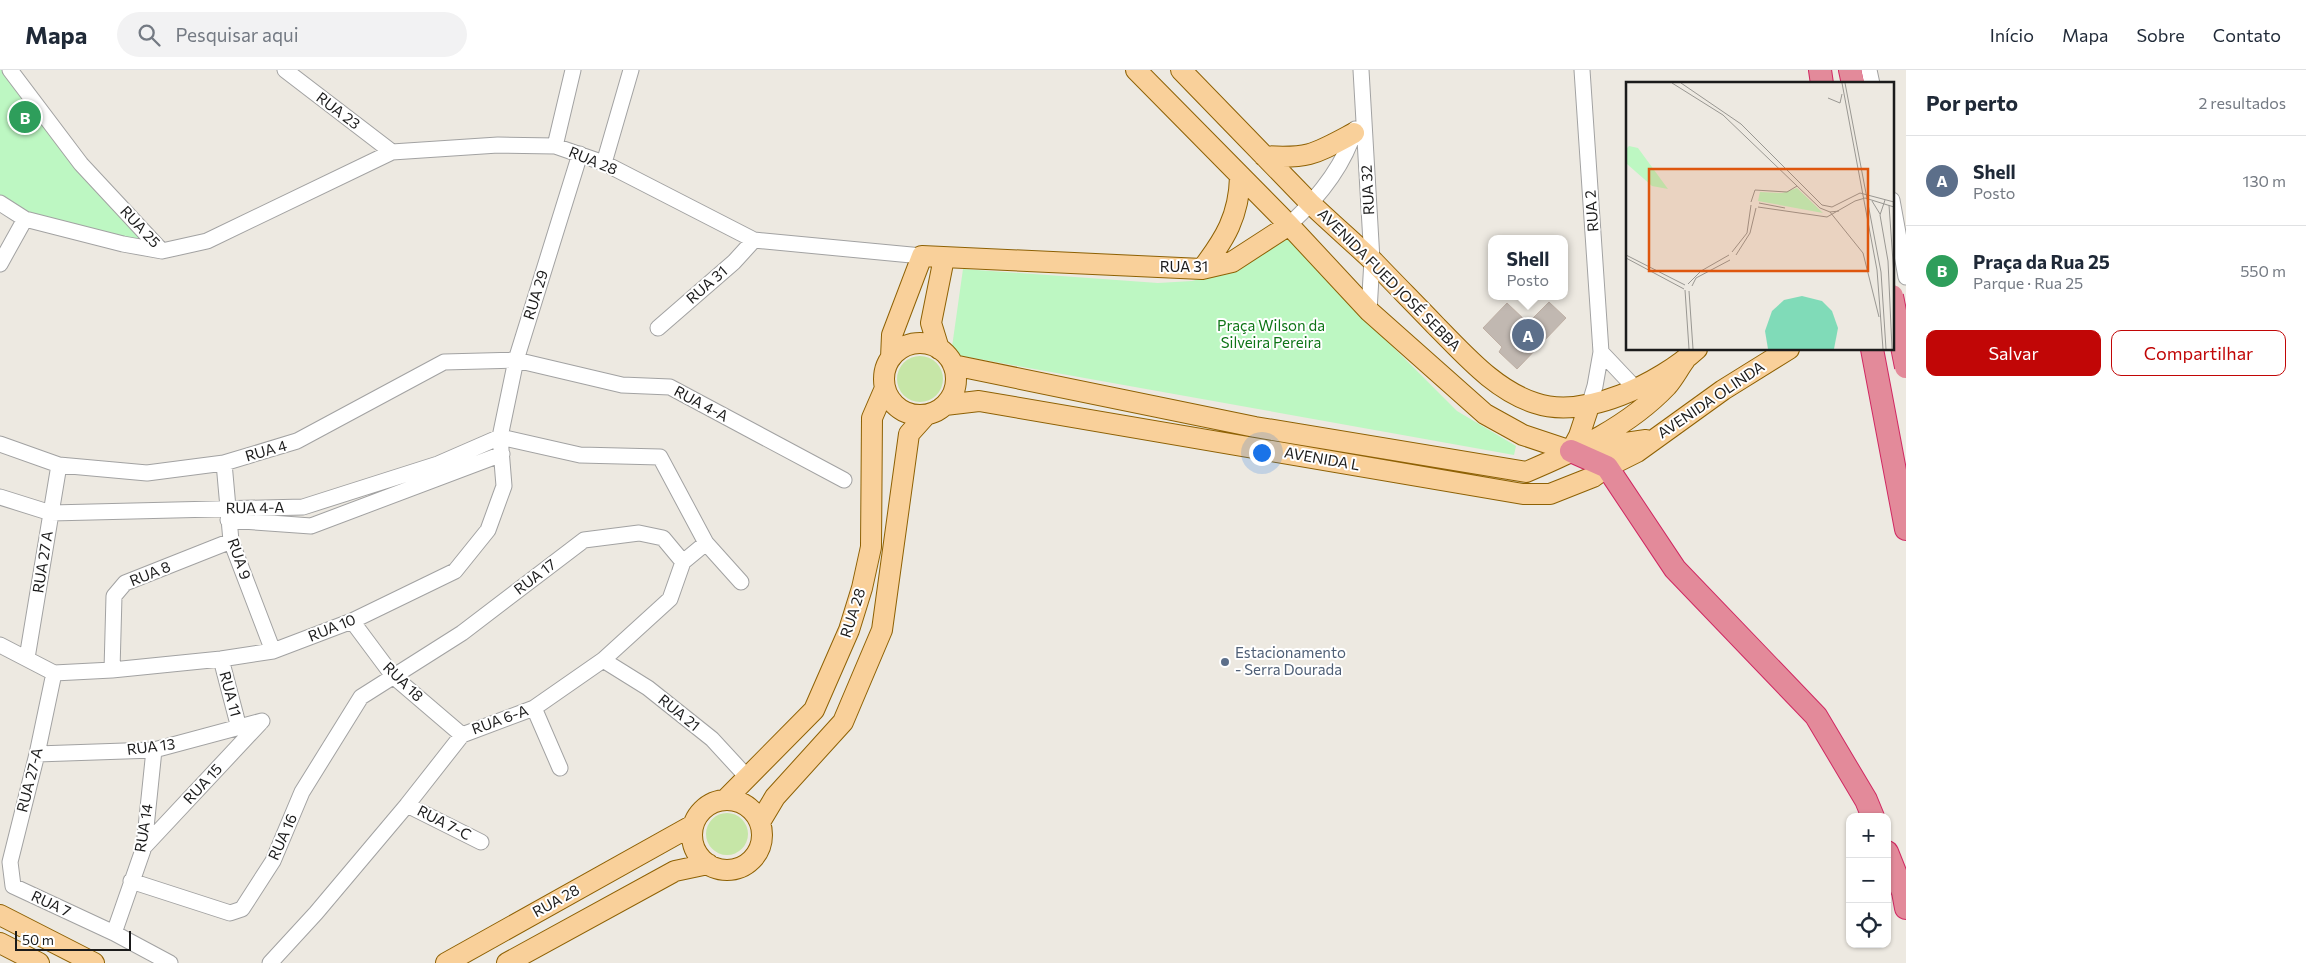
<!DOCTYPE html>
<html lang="pt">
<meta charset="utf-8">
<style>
:root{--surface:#fff;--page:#f2f2f3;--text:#1f2937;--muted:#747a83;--line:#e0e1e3;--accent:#c10606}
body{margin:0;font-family:Commissioner,sans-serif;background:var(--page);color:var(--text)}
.controls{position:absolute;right:15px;bottom:15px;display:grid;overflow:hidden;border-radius:10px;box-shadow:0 1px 4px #0004}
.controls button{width:45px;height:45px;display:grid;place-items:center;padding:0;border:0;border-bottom:1px solid var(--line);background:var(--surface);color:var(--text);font:25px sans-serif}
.scale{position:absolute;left:15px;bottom:12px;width:116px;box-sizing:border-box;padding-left:5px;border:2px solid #1b1b1b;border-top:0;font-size:14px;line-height:18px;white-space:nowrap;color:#1b1b1b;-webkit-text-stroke:4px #fff;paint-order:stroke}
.you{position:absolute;left:1261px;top:382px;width:18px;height:18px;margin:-12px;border:4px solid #fff;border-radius:50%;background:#1a73e8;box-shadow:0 0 0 8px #1a73e833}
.badge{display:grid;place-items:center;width:32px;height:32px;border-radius:50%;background:var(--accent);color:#fff;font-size:16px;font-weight:700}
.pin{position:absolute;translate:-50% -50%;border:2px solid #fff;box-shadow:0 1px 5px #0006}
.popup{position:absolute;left:1488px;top:165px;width:80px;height:65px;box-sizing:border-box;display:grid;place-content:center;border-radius:10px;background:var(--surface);filter:drop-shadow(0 1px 4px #0005);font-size:16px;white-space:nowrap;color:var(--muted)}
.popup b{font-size:19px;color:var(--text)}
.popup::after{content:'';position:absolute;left:50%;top:100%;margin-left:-10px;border:10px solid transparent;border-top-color:var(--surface)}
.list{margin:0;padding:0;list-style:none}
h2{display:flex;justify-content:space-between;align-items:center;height:65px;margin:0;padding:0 20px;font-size:21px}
h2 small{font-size:16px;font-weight:400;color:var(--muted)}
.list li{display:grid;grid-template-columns:32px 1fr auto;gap:15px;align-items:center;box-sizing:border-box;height:90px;padding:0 20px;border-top:1px solid var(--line)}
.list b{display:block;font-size:19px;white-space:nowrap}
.list p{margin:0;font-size:16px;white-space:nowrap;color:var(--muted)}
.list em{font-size:16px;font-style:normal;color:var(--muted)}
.actions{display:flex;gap:10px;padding:15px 20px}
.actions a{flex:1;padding:11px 0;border:1px solid var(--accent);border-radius:10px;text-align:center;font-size:18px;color:var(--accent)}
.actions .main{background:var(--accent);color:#fff}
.icon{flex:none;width:28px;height:28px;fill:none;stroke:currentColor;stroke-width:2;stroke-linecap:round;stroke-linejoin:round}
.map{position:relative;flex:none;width:1906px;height:893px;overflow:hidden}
header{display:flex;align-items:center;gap:30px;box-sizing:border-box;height:70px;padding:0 25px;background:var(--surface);border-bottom:1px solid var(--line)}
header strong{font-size:24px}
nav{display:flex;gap:28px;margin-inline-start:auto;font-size:18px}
.search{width:350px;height:45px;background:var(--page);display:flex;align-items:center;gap:12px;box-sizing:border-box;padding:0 18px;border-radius:28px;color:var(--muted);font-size:19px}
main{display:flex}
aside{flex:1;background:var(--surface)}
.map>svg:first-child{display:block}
</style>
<header>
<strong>Mapa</strong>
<div class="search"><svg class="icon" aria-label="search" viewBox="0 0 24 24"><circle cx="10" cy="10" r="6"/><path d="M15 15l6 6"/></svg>Pesquisar aqui</div>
<nav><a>Início</a><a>Mapa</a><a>Sobre</a><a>Contato</a></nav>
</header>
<main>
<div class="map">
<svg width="1906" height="893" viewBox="0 0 1906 893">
<rect width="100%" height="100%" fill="#ede9e1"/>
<path fill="#c6e6a7" d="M897 309a23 23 0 1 1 46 0a23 23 0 1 1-46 0Z
M706 764a21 21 0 1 1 42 0a21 21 0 1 1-42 0Z"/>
<path fill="#bdf7c2" d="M 0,0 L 18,0 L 81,94 L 162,181 L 130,176 L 0,133 Z
M 1287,167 L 1323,207 L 1457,341 L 1516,376 L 1514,385 L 951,284 L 963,199 L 1158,213 L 1192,211 L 1234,199 Z"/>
<path fill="#c1b8b1" stroke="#beafa4" d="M 1549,232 L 1566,248 L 1517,299 L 1499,282 L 1502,277 L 1483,258 L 1507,233 L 1528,253 Z"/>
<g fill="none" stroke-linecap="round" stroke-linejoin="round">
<defs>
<path id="minor" d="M 10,0 L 81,94 L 162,181
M 285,0 L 392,82
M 1361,0 L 1372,190 L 1369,241
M 1582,0 L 1601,282 L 1636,319
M 1869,0 L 1872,14
M 555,76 L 573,0
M 604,93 L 631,0
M 1892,130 L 1906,207
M 0,133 L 25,149 L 123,174 L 162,181 L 207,171 L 392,82 L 498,75 L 555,76 L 604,93 L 754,170 L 922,186
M 1289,155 C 1317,129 1344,96 1355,59
M 0,194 L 25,149
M 658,258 L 734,192 L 754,170
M 1589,336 L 1595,316 L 1601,282
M 500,367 L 580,385 L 660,387 L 706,473 L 741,512
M 0,374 L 59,395 L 147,403 L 224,393 L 297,371 L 444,292 L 516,290 L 622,315 L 670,317 L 844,410
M 224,393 L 231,471 L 273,581
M 0,427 L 51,443 L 303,437 L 438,394 L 500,367
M 228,450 L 311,456 L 502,384
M 352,551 L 393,606 L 462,665
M 0,575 L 54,603
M 27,588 L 59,395
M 221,589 L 239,658
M 603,590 L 648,618 L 712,669 L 747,707
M 112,600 L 114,526 L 125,513 L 231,471
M 54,603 L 112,600 L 221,589 L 273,581 L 352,551 L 455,501 L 488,460 L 504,416 L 500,367 L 516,290 L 580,84
M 54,603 L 37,684 L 10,792 L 13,816 L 114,863 L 170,893
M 534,638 L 560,698
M 37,684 L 154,680 L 262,651
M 407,735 L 481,772
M 144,777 L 261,652
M 131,811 L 230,843 L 242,839 L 273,791 L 302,722 L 361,627 L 462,563 L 584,470 L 639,463 L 663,468 L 683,492
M 114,863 L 144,777 L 154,680
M 270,893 L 316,843 L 407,735 L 462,665 L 534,638 L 603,590 L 670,529 L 683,492 L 706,473"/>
<path id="major" d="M 1136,0 L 1289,155 L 1369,241 L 1485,344 L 1523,365 L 1571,381 L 1646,370
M 1181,0 C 1224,44 1267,89 1310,133 C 1331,153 1353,172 1374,192 C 1395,214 1416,235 1437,257 C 1466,286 1495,320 1535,333 C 1585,350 1660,313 1697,279
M 1264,86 C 1309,89 1315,84 1354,63
M 1202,199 C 1225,169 1239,146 1240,107
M884 309a36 36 0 1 1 72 0a36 36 0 1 1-72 0Z
M 939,279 L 931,253 L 944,188
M 891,288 L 892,265 L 922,186 L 1202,199 L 1232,192 L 1289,155
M 953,295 L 1255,357 L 1526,402 C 1576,381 1629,356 1667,316 C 1674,308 1679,298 1685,290
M 945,335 L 979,331 L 1523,424 L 1550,424 L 1593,407 L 1607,397 L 1637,382 L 1723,320 L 1789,279
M 1571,381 L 1579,366 L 1589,336
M 726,729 L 814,640 L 849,560 L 862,518 L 871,477 L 872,348 L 885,318
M692 765a35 35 0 1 1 70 0a35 35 0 1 1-70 0Z
M 760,752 L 775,727 L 843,652 L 882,560 L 909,364 L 926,345
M 0,845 L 94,893
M 0,873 L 39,893
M 446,893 L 693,755
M 507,893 L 675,801 L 708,794"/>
<path id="highway" d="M 1820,0 L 1822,14
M 1850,0 L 1853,14
M 1872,279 L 1906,459
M 1571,381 L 1607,397 L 1675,499 L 1816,646 L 1866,730 L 1873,747
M 1887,782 L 1903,822 L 1906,838"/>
</defs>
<use href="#minor" stroke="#a2a2a2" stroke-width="17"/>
<use href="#major" stroke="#8e6104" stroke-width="22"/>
<use href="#highway" stroke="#d02862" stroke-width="24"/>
<use href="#minor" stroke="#fff" stroke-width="15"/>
<use href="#major" stroke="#f9d09a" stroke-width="20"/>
<use href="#highway" stroke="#e38a9a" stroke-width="22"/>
<defs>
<path id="highway-bridge" d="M 1892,226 L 1906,297"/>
</defs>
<use href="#highway-bridge" stroke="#d02862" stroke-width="24" stroke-linecap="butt"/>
<use href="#highway-bridge" stroke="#e38a9a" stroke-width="22"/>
</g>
<circle fill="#5c6f8a" stroke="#fff" stroke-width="2" cx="1225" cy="592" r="5"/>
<g text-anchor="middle" stroke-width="4" stroke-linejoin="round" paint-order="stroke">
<g font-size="15" fill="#1b1b1b" stroke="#fff">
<text transform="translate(338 41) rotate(37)" y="5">RUA 23</text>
<text transform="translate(593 91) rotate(22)" y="5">RUA 28</text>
<text transform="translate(1368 120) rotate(-93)" y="5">RUA 32</text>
<text transform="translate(1592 141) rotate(-94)" y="5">RUA 2</text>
<text transform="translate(140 157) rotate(47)" y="5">RUA 25</text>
<text x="1184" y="202">RUA 31</text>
<text transform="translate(1389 210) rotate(45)" y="5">AVENIDA FUED JOSÉ SEBBA</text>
<text transform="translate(707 215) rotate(-41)" y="5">RUA 31</text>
<text transform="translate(536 225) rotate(-73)" y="5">RUA 29</text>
<text transform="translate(1711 330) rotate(-34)" y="5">AVENIDA OLINDA</text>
<text transform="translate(701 334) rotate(28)" y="5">RUA 4-A</text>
<text transform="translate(266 381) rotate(-16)" y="5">RUA 4</text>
<text transform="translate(1322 389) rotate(10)" y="5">AVENIDA L</text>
<text transform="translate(255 438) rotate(-1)" y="5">RUA 4-A</text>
<text transform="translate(239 489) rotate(71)" y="5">RUA 9</text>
<text transform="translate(43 492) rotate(-81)" y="5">RUA 27 A</text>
<text transform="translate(150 504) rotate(-22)" y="5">RUA 8</text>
<text transform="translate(535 507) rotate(-37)" y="5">RUA 17</text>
<text transform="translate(853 543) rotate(-72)" y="5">RUA 28</text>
<text transform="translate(332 558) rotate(-22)" y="5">RUA 10</text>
<text transform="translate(403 612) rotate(44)" y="5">RUA 18</text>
<text transform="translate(230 624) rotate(75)" y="5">RUA 11</text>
<text transform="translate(679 643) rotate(39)" y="5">RUA 21</text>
<text transform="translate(500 650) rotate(-20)" y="5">RUA 6-A</text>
<text transform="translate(151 677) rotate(-7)" y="5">RUA 13</text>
<text transform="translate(30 710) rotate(-76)" y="5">RUA 27-A</text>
<text transform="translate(203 714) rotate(-47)" y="5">RUA 15</text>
<text transform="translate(444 753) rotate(27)" y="5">RUA 7-C</text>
<text transform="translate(144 758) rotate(-81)" y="5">RUA 14</text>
<text transform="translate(283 767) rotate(-66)" y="5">RUA 16</text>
<text transform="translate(556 831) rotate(-29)" y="5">RUA 28</text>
<text transform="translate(51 834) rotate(25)" y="5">RUA 7</text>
</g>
<g font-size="15" fill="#0e7517" stroke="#fff">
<text x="1271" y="261">Praça Wilson da<tspan x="1271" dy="17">Silveira Pereira</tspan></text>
</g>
<g font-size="15" fill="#4e5e75" stroke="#fff" text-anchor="start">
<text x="1235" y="588">Estacionamento<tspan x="1235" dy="17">- Serra Dourada</tspan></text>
</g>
</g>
<g transform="translate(1626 12)">
<rect width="268" height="268" fill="#ede9e1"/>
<path d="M 3,64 L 12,66 L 42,107 L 26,104 L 1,82 L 0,67 ZM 171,106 L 197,131 L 132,119 L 134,110 L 156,111 Z" fill="#bdf7c2"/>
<path d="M 176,214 L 196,219 L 206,229 L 212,246 L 208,267 L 142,267 L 139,249 L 146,229 L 158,218 Z" fill="#80dbb8"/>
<path fill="none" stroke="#999792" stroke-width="1" d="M 46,1 L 97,33 L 194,126 L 204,130 L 213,129M 55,1 L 115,42 L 196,123 L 206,125 L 234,111 L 268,120M 216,1 L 251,188 L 257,267M 219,1 L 255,190 L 260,267M 202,16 L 214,21 L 216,12M 259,118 L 254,133 L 262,179 L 266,267M 246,119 L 254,132M 125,120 L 129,108 L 161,110 L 171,104M 133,121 L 159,126M 263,123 L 268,194M 132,125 L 201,135 L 229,119 L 239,116 L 268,125M 204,130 L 237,171 L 253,235M 106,170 L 121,151 L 125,123M 0,173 L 59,203M 110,173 L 124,151 L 130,126M 0,176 L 58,207M 62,202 L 75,189 L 103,173M 66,204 L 70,196 L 104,178M 59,208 L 63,267M 63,209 L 67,267"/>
<path fill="#de560d" fill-opacity="0.15" stroke="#de560d" stroke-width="2.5" d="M 23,87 L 242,87 L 242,189 L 23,189 Z"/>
<rect width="268" height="268" fill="none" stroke="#1b1b1b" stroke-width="2.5"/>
</g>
</svg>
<div class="controls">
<button>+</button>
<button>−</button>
<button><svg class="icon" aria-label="locate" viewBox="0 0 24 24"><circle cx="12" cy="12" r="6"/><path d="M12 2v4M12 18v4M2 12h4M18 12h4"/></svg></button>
</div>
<div class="scale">50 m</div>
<div class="you"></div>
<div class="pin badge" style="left:1528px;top:265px;background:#5c6f8a">A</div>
<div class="popup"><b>Shell</b>Posto</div>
<div class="pin badge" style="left:25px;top:47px;background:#2e9e5b">B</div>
</div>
<aside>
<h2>Por perto<small>2 resultados</small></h2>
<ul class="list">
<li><span class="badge" style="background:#5c6f8a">A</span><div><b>Shell</b><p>Posto</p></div><em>130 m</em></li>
<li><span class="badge" style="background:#2e9e5b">B</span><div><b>Praça da Rua 25</b><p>Parque · Rua 25</p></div><em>550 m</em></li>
</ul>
<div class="actions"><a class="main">Salvar</a><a>Compartilhar</a></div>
</aside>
</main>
